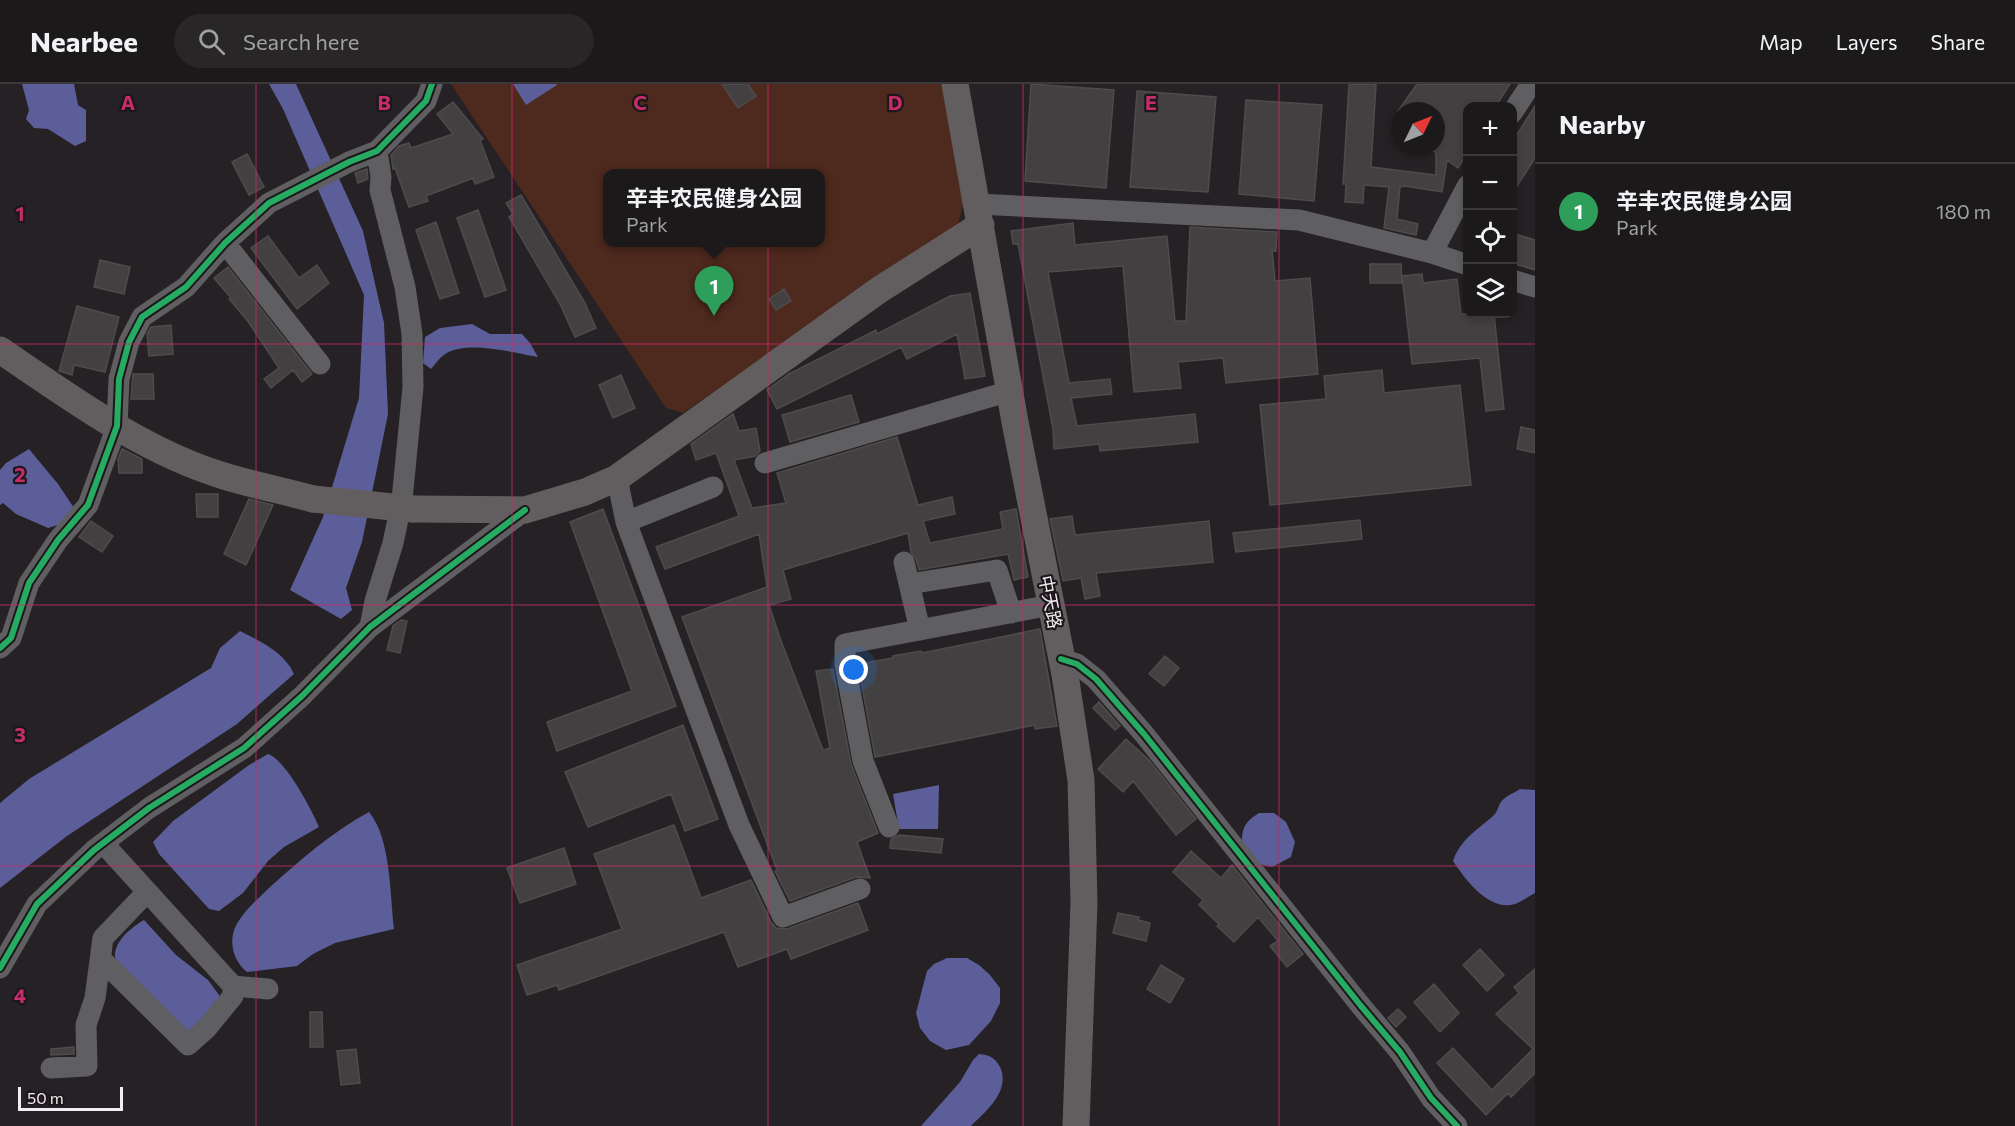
<!DOCTYPE html>
<meta charset="utf-8">
<style>
:root{--surface:#1c191b;--page:#292628;--text:#f1f3f6;--muted:#a0a0a3;--line:#3a383a;--accent:#8c9099}
body{margin:0;font-family:Commissioner,"Noto Sans SC",sans-serif;background:var(--page);color:var(--text)}
.controls{position:absolute;right:18px;top:18px;display:grid;overflow:hidden;border-radius:12px;box-shadow:0 3px 9px #0003}
.controls button{width:54px;height:54px;display:grid;place-items:center;padding:0;border:0;border-bottom:2px solid var(--line);background:var(--surface);color:var(--text);font:30px sans-serif}
.compass{position:absolute;left:1391px;top:18px;width:54px;height:54px;border-radius:50%;background:var(--surface);box-shadow:0 3px 9px #0003;rotate:47deg}
.scale{position:absolute;left:18px;bottom:15px;width:105px;box-sizing:border-box;padding-left:6px;border:3px solid #f2edf0;border-top:0;font-size:16px;line-height:21px;white-space:nowrap;color:#f2edf0;-webkit-text-stroke:4px #1d171b;paint-order:stroke}
.you{position:absolute;left:854px;top:586px;width:21px;height:21px;margin:-15px;border:4px solid #fff;border-radius:50%;background:#1a73e8;box-shadow:0 0 0 9px #1a73e833}
.badge{display:grid;place-items:center;width:39px;height:39px;border-radius:50%;background:var(--accent);color:#fff;font-size:20px;font-weight:700}
.pin{position:absolute;translate:-50% -50px;filter:drop-shadow(0 2px 3px #0008)}
.pin::after{content:'';position:absolute;top:32px;width:21px;height:18px;background:inherit;clip-path:polygon(0 0,100% 0,50% 100%)}
.popup{position:absolute;left:603px;top:85px;width:222px;height:78px;box-sizing:border-box;display:grid;place-content:center;border-radius:12px;background:var(--surface);filter:drop-shadow(0 2px 4px #0005);font-size:20px;white-space:nowrap;color:var(--muted)}
.popup b{font-size:22px;color:var(--text)}
.popup::after{content:'';position:absolute;left:50%;top:100%;margin-left:-12px;border:12px solid transparent;border-top-color:var(--surface)}
.list{margin:0;padding:0;list-style:none}
h2{display:flex;justify-content:space-between;align-items:center;height:78px;margin:0;padding:0 24px;font-size:26px}
h2 small{font-size:20px;font-weight:400;color:var(--muted)}
.list li{display:grid;grid-template-columns:39px 1fr auto;gap:18px;align-items:center;box-sizing:border-box;height:96px;padding:0 24px;border-top:2px solid var(--line)}
.list b{display:block;font-size:22px;white-space:nowrap}
.list p{margin:0;font-size:20px;white-space:nowrap;color:var(--muted)}
.list em{font-size:20px;font-style:normal;color:var(--muted)}
.icon{flex:none;width:33px;height:33px;fill:none;stroke:currentColor;stroke-width:2;stroke-linecap:round;stroke-linejoin:round}
.map{position:relative;flex:none;width:1535px;height:1042px;overflow:hidden}
header{display:flex;align-items:center;gap:36px;box-sizing:border-box;height:84px;padding:0 30px;background:var(--surface);border-bottom:2px solid var(--line)}
header strong{font-size:28px}
nav{display:flex;gap:33px;margin-inline-start:auto;font-size:21px}
.search{width:420px;height:54px;background:var(--page);display:flex;align-items:center;gap:15px;box-sizing:border-box;padding:0 21px;border-radius:33px;color:var(--muted);font-size:22px}
main{display:flex}
aside{flex:1;background:var(--surface)}
.map>svg:first-child{display:block}
</style>
<header>
<strong>Nearbee</strong>
<div class="search"><svg class="icon" aria-label="search" viewBox="0 0 24 24"><circle cx="10" cy="10" r="6"/><path d="M15 15l6 6"/></svg>Search here</div>
<nav><a>Map</a><a>Layers</a><a>Share</a></nav>
</header>
<main>
<div class="map">
<svg width="1535" height="1042" viewBox="0 0 1535 1042">
<rect width="100%" height="100%" fill="#262124"/>
<path fill="#4e291d" fill-rule="evenodd" d="M 451,0 L 945,0 L 965,113 L 958,140 L 683,329 L 666,324 ZM 608,89 L 820,89 L 820,158 L 608,158 Z"/>
<path fill="#5b5e99" d="M 22,0 L 74,0 L 78,21 L 86,26 L 86,57 L 75,62 L 48,45 L 34,44 L 26,35 L 29,26 Z
M 269,0 L 296,0 L 363,147 L 384,239 L 388,330 L 362,458 L 346,504 L 352,526 L 341,535 L 290,506 L 323,433 L 359,314 L 364,211 L 283,25 Z
M 513,0 L 556,0 L 557,1 L 526,21 Z
M 472,240 L 490,250 L 522,250 L 530,259 L 538,273 C 514,269 464,255 444,271 C 439,274 435,281 431,285 L 423,279 L 425,253 L 440,244 Z
M 29,365 L 58,400 L 74,424 L 61,440 L 48,444 L 16,430 L 3,419 L 0,421 L 0,386 L 6,379 Z
M 240,547 C 260,557 285,569 294,590 L 237,640 L 67,752 L 0,804 L 0,719 L 29,695 L 211,584 L 220,564 Z
M 268,670 C 285,675 312,726 319,743 L 284,763 L 268,777 L 243,809 L 219,827 L 209,825 L 159,770 L 153,758 L 173,737 L 249,681 Z
M 939,701 L 938,745 L 899,745 L 893,710 Z
M 1520,705 L 1535,706 L 1535,809 C 1529,812 1521,818 1515,820 C 1489,828 1465,795 1453,777 C 1461,754 1478,746 1494,731 C 1498,727 1498,722 1501,718 C 1505,712 1514,709 1520,705 Z
M 369,728 C 391,754 390,812 394,845 L 335,859 L 313,870 L 297,882 L 247,888 C 231,875 227,852 240,835 C 248,823 259,814 269,804 C 300,776 332,748 369,728 Z
M 1259,729 L 1274,729 L 1286,738 L 1295,758 L 1291,773 L 1272,783 L 1259,780 L 1242,758 C 1242,743 1246,737 1259,729 Z
M 144,836 L 176,871 L 208,896 L 219,911 L 219,919 L 189,952 L 120,886 C 119,882 116,877 115,873 C 114,857 132,843 144,836 Z
M 947,874 L 967,874 L 979,881 L 990,891 L 1000,904 L 1000,919 L 991,937 L 969,961 L 946,966 L 930,957 L 920,944 L 916,929 L 927,887 L 934,880 Z
M 979,970 C 990,971 996,974 1001,985 C 1009,1009 986,1027 971,1042 L 921,1042 L 960,998 L 973,976 Z"/>
<path fill="#434041" stroke="#4f4b4d" stroke-width="1.5" d="M 722,0 L 748,0 L 756,12 L 738,24 Z
M 1031,0 L 1114,6 L 1106,104 L 1025,97 Z
M 1349,0 L 1376,0 L 1371,83 L 1436,91 L 1436,69 L 1427,63 L 1436,63 L 1436,27 L 1398,27 L 1417,0 L 1510,0 L 1496,22 L 1467,22 L 1467,70 L 1458,84 L 1447,76 L 1442,108 L 1405,102 L 1400,103 L 1397,135 L 1418,140 L 1416,151 L 1384,144 L 1389,103 L 1364,101 L 1363,119 L 1345,118 L 1346,100 L 1343,100 Z
M 1137,7 L 1216,13 L 1208,108 L 1130,103 Z
M 1246,16 L 1322,21 L 1314,117 L 1239,110 Z
M 453,18 L 483,55 L 480,56 L 494,93 L 475,100 L 473,94 L 426,112 L 428,117 L 409,123 L 395,84 L 393,85 L 391,71 L 399,62 L 409,59 L 411,64 L 453,50 L 437,30 Z
M 1535,22 L 1535,74 L 1512,110 L 1512,58 Z
M 247,70 L 264,103 L 249,111 L 232,78 Z
M 367,85 L 368,95 L 358,99 L 355,89 Z
M 521,111 L 585,219 L 596,244 L 575,253 L 560,220 L 509,133 L 513,130 L 506,119 Z
M 478,126 L 506,206 L 485,213 L 457,134 Z
M 436,138 L 459,209 L 440,215 L 416,146 Z
M 1073,139 L 1075,161 L 1167,152 L 1175,237 L 1186,237 L 1190,143 L 1277,148 L 1276,167 L 1272,166 L 1275,197 L 1310,194 L 1318,290 L 1226,299 L 1223,274 L 1178,278 L 1181,304 L 1134,308 L 1123,182 L 1048,188 L 1069,299 L 1110,295 L 1112,310 L 1071,314 L 1077,342 L 1195,330 L 1198,358 L 1100,367 L 1099,360 L 1054,365 L 1053,345 L 1018,160 L 1013,160 L 1011,147 Z
M 1512,149 L 1535,156 L 1535,186 L 1512,179 Z
M 268,152 L 299,194 L 317,181 L 329,199 L 297,225 L 251,164 Z
M 100,176 L 130,183 L 124,210 L 94,203 Z
M 1370,180 L 1401,180 L 1402,199 L 1370,199 Z
M 228,183 L 312,290 L 302,298 L 293,286 L 271,304 L 264,295 L 279,284 L 247,236 L 229,215 L 231,214 L 214,194 Z
M 1422,190 L 1423,199 L 1457,195 L 1461,230 L 1494,230 L 1504,325 L 1486,327 L 1480,274 L 1412,280 L 1402,192 Z
M 784,205 L 791,217 L 776,226 L 769,215 Z
M 970,209 L 985,292 L 965,295 L 957,250 L 907,275 L 901,263 L 777,325 L 767,306 L 789,290 L 876,246 L 877,250 L 950,212 Z
M 77,222 L 119,233 L 105,288 L 74,281 L 72,291 L 59,287 Z
M 171,241 L 173,270 L 149,272 L 147,250 L 151,243 Z
M 1382,286 L 1384,309 L 1460,301 L 1471,401 L 1270,421 L 1260,321 L 1326,315 L 1324,292 Z
M 133,290 L 153,290 L 154,315 L 131,315 Z
M 621,291 L 635,324 L 613,334 L 599,301 Z
M 851,311 L 859,338 L 790,358 L 782,331 Z
M 733,330 L 739,347 L 756,344 L 760,367 L 755,372 L 734,376 L 752,424 L 786,419 L 777,389 L 897,353 L 918,421 L 952,413 L 955,430 L 923,437 L 930,459 L 1003,445 L 1000,428 L 1016,425 L 1028,493 L 1014,496 L 1008,470 L 919,486 L 916,475 L 911,468 L 908,449 L 783,486 L 791,515 L 769,521 L 780,554 L 823,666 L 830,664 L 816,587 L 833,585 L 851,680 L 878,749 L 857,758 L 870,794 L 856,793 L 790,817 L 775,787 L 777,786 L 682,533 L 767,503 L 759,450 L 665,485 L 656,463 L 739,432 L 716,369 L 696,376 L 691,360 Z
M 1521,343 L 1535,346 L 1535,369 L 1517,365 Z
M 122,365 L 142,375 L 142,389 L 119,389 L 118,375 Z
M 196,410 L 218,410 L 218,433 L 197,433 Z
M 249,415 L 273,421 L 246,481 L 224,470 Z
M 603,425 L 676,622 L 557,667 L 547,638 L 632,607 L 570,438 Z
M 1072,432 L 1075,451 L 1209,437 L 1213,478 L 1096,489 L 1100,512 L 1085,515 L 1081,494 L 1063,497 L 1050,435 Z
M 1360,436 L 1362,455 L 1236,468 L 1233,449 Z
M 91,437 L 113,452 L 102,468 L 79,453 Z
M 401,536 L 407,537 L 400,569 L 387,566 L 393,542 Z
M 1040,545 L 1057,642 L 1035,645 L 1035,641 L 875,673 L 858,580 L 893,574 L 893,572 L 921,567 L 922,569 Z
M 1165,572 L 1179,584 L 1164,602 L 1149,590 Z
M 1099,618 L 1120,642 L 1115,646 L 1093,624 Z
M 683,641 L 718,735 L 685,747 L 671,710 L 588,743 L 565,688 Z
M 1126,655 L 1149,676 L 1196,735 L 1176,751 L 1133,697 L 1123,708 L 1098,685 Z
M 674,741 L 701,814 L 751,796 L 771,838 L 776,844 L 787,845 L 858,819 L 868,846 L 791,875 L 787,865 L 738,883 L 724,848 L 559,906 L 557,901 L 527,911 L 517,881 L 622,845 L 594,770 Z
M 899,751 L 943,755 L 941,769 L 890,764 L 891,755 Z
M 564,764 L 576,800 L 520,819 L 507,784 Z
M 1191,767 L 1221,794 L 1232,781 L 1303,870 L 1287,883 L 1270,862 L 1278,857 L 1258,833 L 1234,858 L 1217,842 L 1219,840 L 1199,821 L 1203,816 L 1173,788 Z
M 1118,829 L 1139,833 L 1138,836 L 1150,839 L 1146,857 L 1113,849 Z
M 1480,865 L 1504,891 L 1487,907 L 1463,881 Z
M 1161,881 L 1184,895 L 1170,919 L 1147,905 Z
M 1535,885 L 1535,989 L 1511,1013 L 1508,1009 L 1486,1031 L 1437,979 L 1453,964 L 1492,1006 L 1533,965 L 1496,930 L 1519,909 L 1514,903 Z
M 1434,900 L 1459,929 L 1440,948 L 1414,918 Z
M 1398,925 L 1406,933 L 1396,943 L 1388,934 Z
M 310,928 L 322,928 L 323,963 L 310,963 Z
M 74,963 L 74,970 L 51,971 L 51,965 Z
M 356,965 L 360,999 L 341,1001 L 337,967 Z"/>
<g fill="none" stroke-linecap="round" stroke-linejoin="round">
<path stroke="#5f5e60" stroke-width="21" d="M 1512,29 L 1531,0
M 977,120 L 1299,136 L 1432,169 L 1468,181
M 225,159 L 320,280
M 1432,169 L 1468,101
M 1512,196 L 1535,203
M 765,379 L 1010,307
M 617,394 L 626,438 L 739,741 L 783,833 L 860,805
M 626,438 L 713,403
M 904,478 L 920,546
M 909,500 L 997,486 L 1011,529
M 370,543 L 375,517 L 393,459 L 402,416 L 413,303 L 412,250 L 405,203 L 380,106 L 381,93 L 377,67
M 0,564 L 11,554 L 29,499 L 58,456 L 88,421 L 117,342 L 119,295 L 129,258 L 142,233 L 186,203 L 225,159 L 269,119 L 349,78 L 377,67 L 426,17 L 432,0
M 1061,575 L 1077,580 L 1096,595 L 1144,650 L 1361,922 L 1400,968 L 1431,1014 L 1457,1042
M 889,743 L 863,677 L 845,580 L 845,560 L 1051,521
M 103,759 L 233,902 L 268,905
M 101,875 L 188,961 L 206,945 L 233,912 L 233,902
M 0,884 L 37,820 L 94,766 L 149,724 L 244,664 L 302,612 L 370,543 L 525,426
M 51,984 L 87,982 L 86,941 L 95,914 L 103,854 L 147,808"/>
<path stroke="#625e60" stroke-width="27" d="M 955,0 L 1015,338 L 1065,591 L 1081,696 L 1084,819 L 1076,1042
M 0,266 C 69,313 144,368 224,392 C 253,401 284,407 313,415
M 413,425 L 525,426 L 585,408 L 617,394 L 879,206 L 981,141"/>
<path stroke="#625e60" stroke-width="27" d="M 313,415 L 413,425"/>
<defs>
<path id="cycleway" d="M 0,564 L 11,554 L 29,499 L 58,456 L 88,421 L 117,342 L 119,295 L 129,258 L 142,233 L 186,203 L 225,159 L 269,119 L 349,78 L 377,67 L 426,17 L 432,0
M 1061,575 L 1077,580 L 1096,595 L 1144,650 L 1361,922 L 1400,968 L 1431,1014 L 1457,1042
M 0,884 L 37,820 L 94,766 L 149,724 L 244,664 L 302,612 L 370,543 L 525,426"/>
</defs>
<use href="#cycleway" stroke="#1d171b" stroke-width="10"/>
<use href="#cycleway" stroke="#26ab63" stroke-width="6"/>
</g>
<path fill="none" stroke="#c72d6a" stroke-width="1.5" stroke-opacity="0.55" d="M 256,0 L 256,1042M 512,0 L 512,1042M 768,0 L 768,1042M 1023,0 L 1023,1042M 1279,0 L 1279,1042M 0,260 L 1535,260M 0,521 L 1535,521M 0,782 L 1535,782"/>
<g text-anchor="middle" stroke-width="4.5" stroke-linejoin="round" paint-order="stroke">
<g font-size="18" fill="#f2edf0" stroke="#1d171b">
<text transform="translate(1050 518) rotate(79)" y="6">中天路</text>
</g>
</g>
<g font-size="20" text-anchor="middle" font-weight="bold" fill="#c72d6a" stroke="#1d171b" stroke-width="4.5" stroke-linejoin="round" paint-order="stroke">
<text x="128" y="26">A</text>
<text x="384" y="26">B</text>
<text x="640" y="26">C</text>
<text x="895" y="26">D</text>
<text x="1151" y="26">E</text>
<text x="20" y="137">1</text>
<text x="20" y="398">2</text>
<text x="20" y="658">3</text>
<text x="20" y="919">4</text>
</g>
</svg>
<div class="controls">
<button>+</button>
<button>−</button>
<button><svg class="icon" aria-label="locate" viewBox="0 0 24 24"><circle cx="12" cy="12" r="6"/><path d="M12 2v4M12 18v4M2 12h4M18 12h4"/></svg></button>
<button><svg class="icon" aria-label="layers" viewBox="0 0 24 24"><path d="M12 4l9 5-9 5-9-5zM3 14l9 5 9-5"/></svg></button>
</div>
<svg class="compass" viewBox="-18 -18 36 36"><path d="M0-13l5 13h-10z" fill="#e53935"/><path d="M0 13l5-13h-10z" fill="#a0a0a3"/></svg>
<div class="scale">50 m</div>
<div class="you"></div>
<div class="pin badge" style="left:714px;top:232px;background:#2e9e5b">1</div>
<div class="popup"><b>辛丰农民健身公园</b>Park</div>
</div>
<aside>
<h2>Nearby<small></small></h2>
<ul class="list">
<li><span class="badge" style="background:#2e9e5b">1</span><div><b>辛丰农民健身公园</b><p>Park</p></div><em>180 m</em></li>
</ul>
</aside>
</main>
